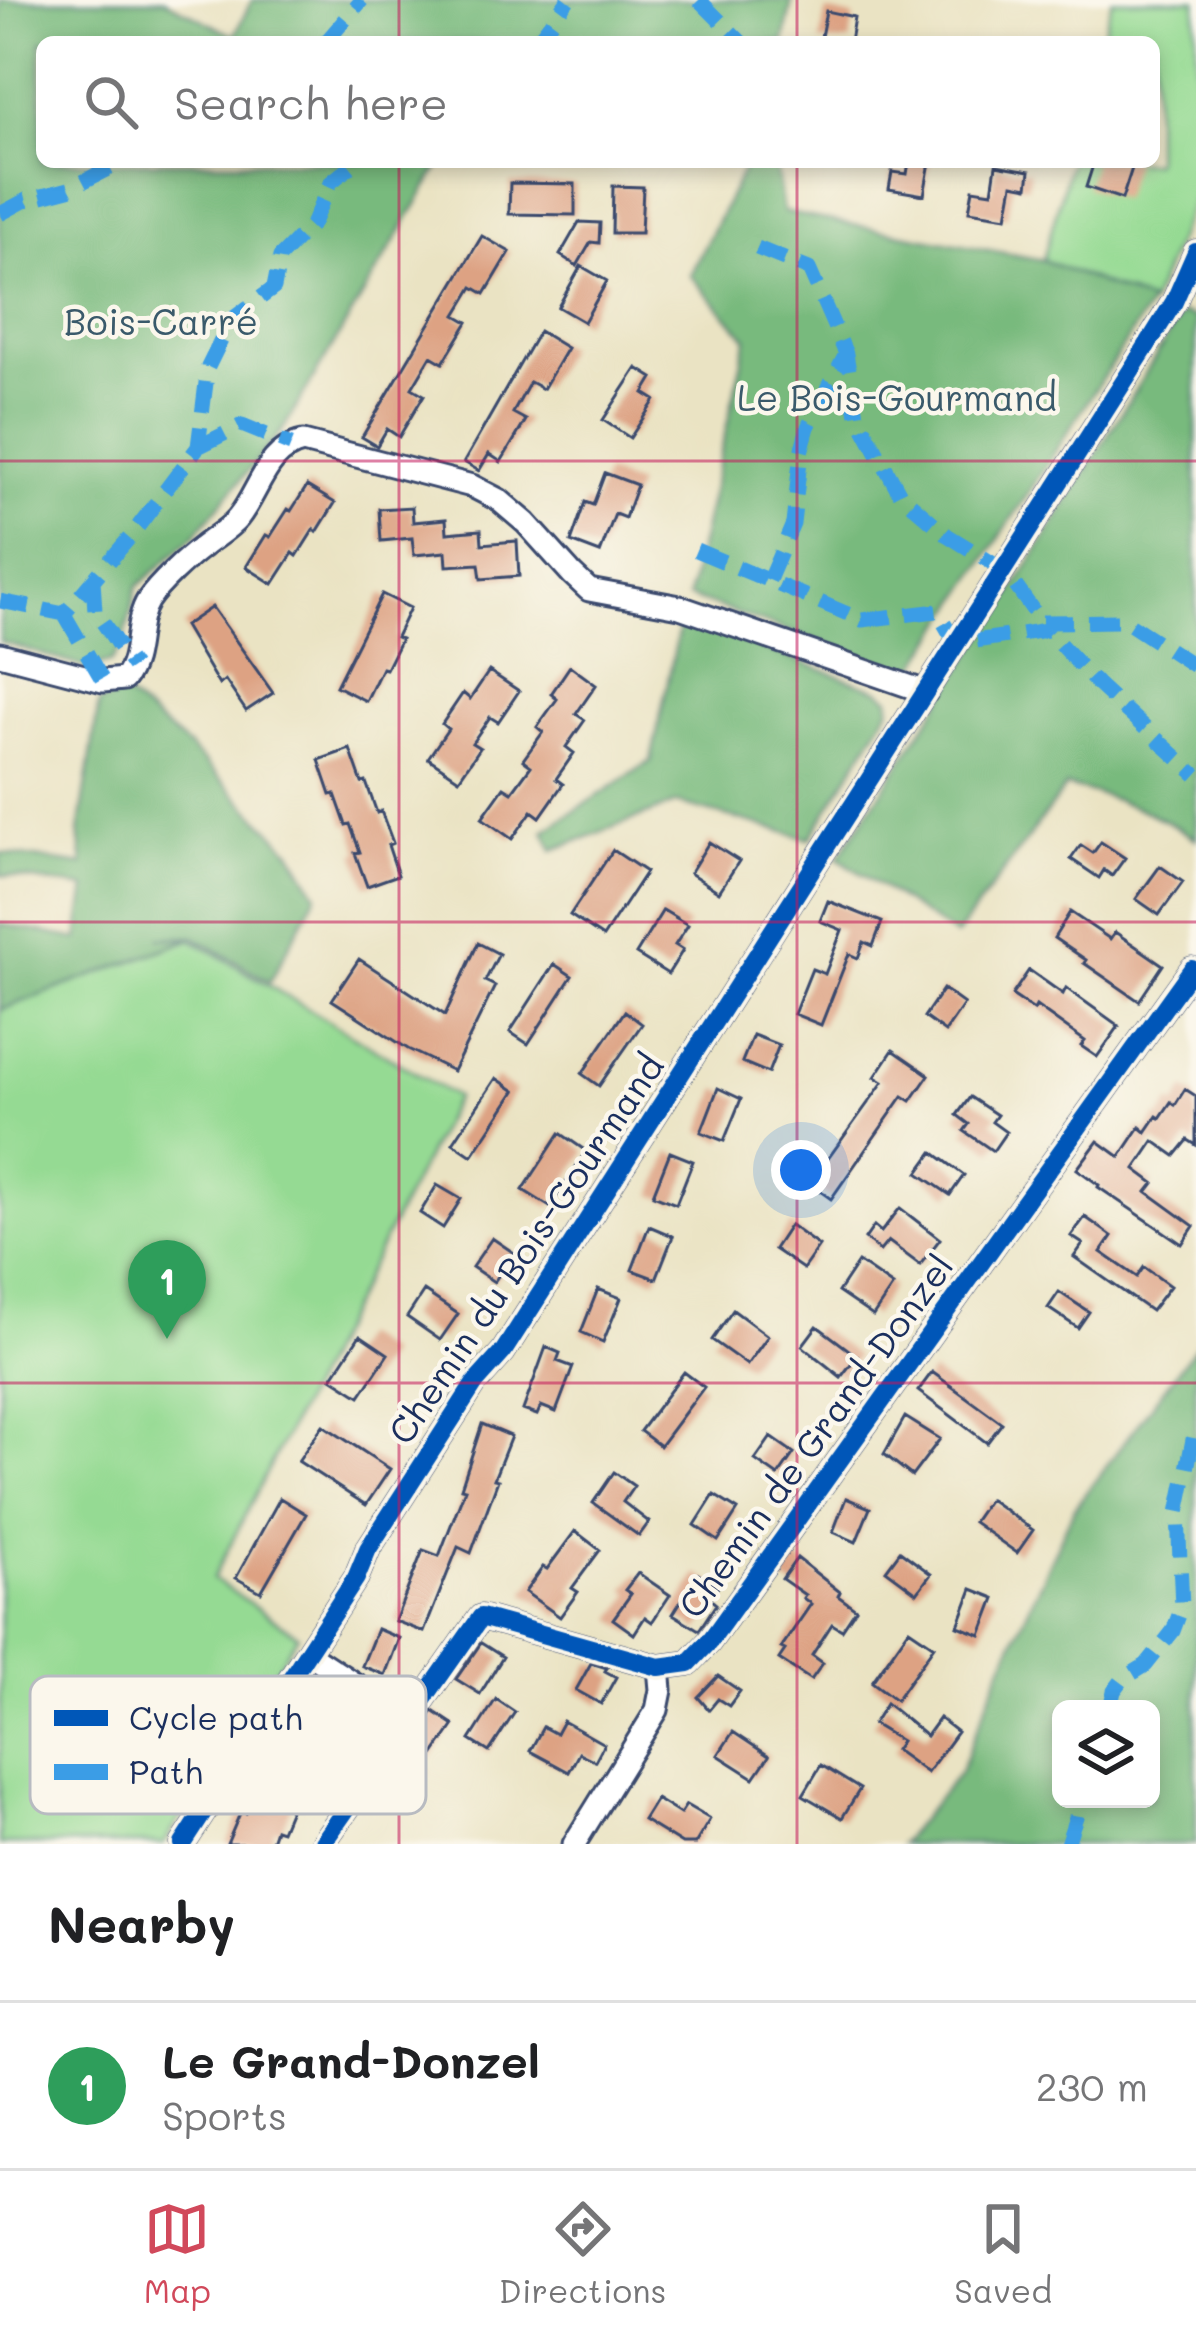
<!DOCTYPE html>
<meta charset="utf-8">
<style>
:root{--surface:#fff;--page:#f6f6f6;--text:#202124;--muted:#757577;--line:#e0e0e0;--accent:#d1495b}
body{margin:0;font-family:Mali,sans-serif;background:var(--page);color:var(--text)}
.controls{position:absolute;right:36px;bottom:36px;display:grid;overflow:hidden;border-radius:18px;box-shadow:0 6px 18px #0003}
.controls button{width:108px;height:108px;display:grid;place-items:center;padding:0;border:0;border-bottom:3px solid var(--line);background:var(--surface);color:var(--text);font:60px sans-serif}
.you{position:absolute;left:801px;top:1170px;width:42px;height:42px;margin:-30px;border:9px solid #fff;border-radius:50%;background:#1a73e8;box-shadow:0 0 0 18px #1a73e833}
.badge{display:grid;place-items:center;width:78px;height:78px;border-radius:50%;background:var(--accent);color:#fff;font-size:39px;font-weight:700}
.pin{position:absolute;translate:-50% -99px;filter:drop-shadow(0 3px 6px #0008)}
.pin::after{content:'';position:absolute;top:63px;width:42px;height:36px;background:inherit;clip-path:polygon(0 0,100% 0,50% 100%)}
.list{margin:0;padding:0;list-style:none}
h2{display:flex;justify-content:space-between;align-items:center;height:156px;margin:0;padding:0 48px;font-size:51px}
h2 small{font-size:39px;font-weight:400;color:var(--muted)}
.list li{display:grid;grid-template-columns:78px 1fr auto;gap:36px;align-items:center;box-sizing:border-box;height:168px;padding:0 48px;border-top:3px solid var(--line)}
.list b{display:block;font-size:45px;white-space:nowrap}
.list p{margin:0;font-size:39px;white-space:nowrap;color:var(--muted)}
.list em{font-size:39px;font-style:normal;color:var(--muted)}
.icon{flex:none;width:66px;height:66px;fill:none;stroke:currentColor;stroke-width:2;stroke-linecap:round;stroke-linejoin:round}
.map{position:relative;flex:none;width:1196px;height:1844px;overflow:hidden}
.search{position:absolute;background:var(--surface);box-shadow:0 6px 18px #0003;left:36px;right:36px;top:36px;height:132px;display:flex;align-items:center;gap:30px;box-sizing:border-box;padding:0 42px;border-radius:18px;color:var(--muted);font-size:45px}
.sheet{height:324px;background:var(--surface)}
nav{display:flex;justify-content:space-around;align-items:center;box-sizing:border-box;height:168px;border-top:3px solid var(--line);background:var(--surface);font-size:33px;color:var(--muted)}
nav a{display:grid;justify-items:center;gap:6px}
nav .on{color:var(--accent)}
.map>svg:first-child{display:block}
</style>
<div class="map">
<svg width="1196" height="1844" viewBox="0 0 1196 1844">
<rect width="100%" height="100%" fill="#fbf7ec"/>
<filter id="ink" filterUnits="userSpaceOnUse"><feTurbulence type="fractalNoise" baseFrequency=".00833" numOctaves="2"/><feDisplacementMap in="SourceGraphic" scale="24" xChannelSelector="R" yChannelSelector="G"/><feConvolveMatrix kernelMatrix="1 2 1 2 8 2 1 2 1" color-interpolation-filters="sRGB"/></filter>
<filter id="wash" filterUnits="userSpaceOnUse"><feTurbulence type="fractalNoise" baseFrequency=".004" numOctaves="4" result="noise"/><feDisplacementMap in="SourceGraphic" scale="48" xChannelSelector="R" yChannelSelector="G"/><feGaussianBlur stdDeviation="2.7" result="paint"/><feColorMatrix in="noise" values="0 0 0 0 0 0 0 0 0 0 0 0 0 0 0 0 0 1.4 0 .05"/><feComposite in="paint" operator="in"/></filter>
<g filter="url(#wash)">
<rect width="100%" height="100%" fill="#eae3c3"/>
<path fill="#95da93" stroke="#588478" stroke-width="3" d="M 1112,0 L 1196,0 L 1196,193 L 1151,303 L 1043,260 L 1070,162 L 1154,162 L 1154,42 L 1101,42 Z
M 191,939 L 456,1097 L 213,1579 L 298,1635 L 164,1844 L 0,1844 L 0,1010 Z"/>
<path fill="#78ba7d" stroke="#4a746e" stroke-width="3" fill-rule="evenodd" d="M 0,0 L 165,0 L 234,36 L 252,0 L 792,0 L 784,42 L 42,42 L 42,162 L 442,162 L 284,428 L 194,536 L 137,587 L 123,645 L 111,662 L 87,668 L 0,642 Z
M 747,162 L 775,162 L 783,212 L 1043,260 L 1151,303 L 914,670 L 890,666 L 688,597 L 747,338 L 690,275 Z
M 1182,313 L 1196,318 L 1196,839 C 1156,812 1113,797 1066,786 L 956,936 L 838,858 L 1015,588 Z
M 681,619 L 879,690 L 890,698 L 890,708 L 810,839 L 677,803 L 553,850 L 544,831 L 651,761 Z
M 124,694 L 188,746 L 291,851 L 317,894 L 270,982 L 194,937 L 159,938 L 191,939 L 0,1010 L 0,924 L 78,939 L 86,888 L 0,875 L 0,853 L 83,865 L 79,832 L 99,703 Z
M 1196,1346 L 1196,1844 L 900,1844 L 960,1772 L 1000,1671 L 1074,1509 ZM 1061,1709 L 1151,1709 L 1151,1799 L 1061,1799 Z"/>
<g id="blocks">
<path fill="#dda283" d="M 826,11 L 854,17 L 850,42 L 820,42 Z
M 909,162 L 930,162 L 924,195 L 889,189 L 892,172 L 907,174 Z
M 1094,162 L 1134,162 L 1122,199 L 1086,187 Z
M 996,165 L 1030,171 L 1028,187 L 1013,184 L 1007,217 L 969,211 L 973,189 L 992,192 Z
M 510,183 L 575,184 L 575,215 L 509,214 Z
M 613,186 L 643,187 L 641,233 L 612,233 Z
M 579,222 L 600,223 L 599,243 L 591,242 L 577,266 L 560,255 Z
M 482,236 L 510,252 L 485,294 L 473,287 L 456,315 L 468,322 L 443,363 L 431,356 L 412,388 L 424,395 L 399,437 L 387,429 L 377,446 L 362,437 Z
M 581,266 L 607,281 L 584,322 L 558,307 Z
M 539,331 L 567,348 L 543,389 L 530,382 L 513,413 L 526,420 L 501,462 L 489,454 L 479,471 L 464,462 Z
M 637,368 L 653,378 L 644,393 L 655,400 L 630,438 L 603,420 Z
M 605,473 L 637,485 L 625,518 L 615,514 L 600,553 L 571,542 L 585,502 L 593,505 Z
M 307,486 L 335,503 L 317,532 L 314,529 L 297,556 L 293,553 L 273,584 L 246,567 L 266,535 L 270,537 L 288,509 L 291,511 Z
M 412,507 L 413,522 L 446,519 L 447,533 L 481,530 L 482,544 L 517,541 L 519,576 L 481,579 L 479,564 L 447,566 L 446,552 L 414,555 L 412,538 L 381,541 L 379,509 Z
M 382,594 L 410,608 L 396,637 L 401,639 L 386,669 L 382,668 L 366,701 L 336,686 Z
M 212,607 L 273,693 L 246,711 L 225,680 L 219,685 L 184,626 Z
M 570,666 L 596,685 L 576,714 L 585,720 L 566,747 L 574,753 L 556,779 L 563,784 L 540,817 L 532,811 L 512,839 L 482,818 L 504,787 L 512,792 L 531,766 L 523,760 L 543,732 L 537,727 L 557,699 L 551,694 Z
M 489,671 L 519,691 L 498,722 L 490,717 L 472,743 L 480,748 L 459,779 L 428,758 L 448,729 L 442,724 L 463,693 L 470,699 Z
M 350,749 L 362,783 L 366,782 L 377,813 L 381,811 L 393,843 L 388,845 L 398,875 L 367,886 L 355,853 L 360,852 L 350,824 L 346,825 L 335,794 L 331,795 L 319,760 Z
M 709,842 L 739,861 L 719,892 L 690,873 Z
M 1101,842 L 1125,858 L 1112,876 L 1104,870 L 1099,878 L 1071,859 L 1081,845 L 1093,853 Z
M 613,850 L 646,872 L 603,937 L 570,915 Z
M 1160,866 L 1183,882 L 1159,915 L 1136,899 Z
M 828,901 L 882,922 L 873,946 L 864,942 L 858,958 L 849,954 L 821,1025 L 794,1014 L 812,969 L 825,974 L 842,930 L 820,921 Z
M 663,910 L 688,925 L 675,945 L 683,950 L 668,974 L 636,954 Z
M 1070,912 L 1110,939 L 1115,932 L 1163,965 L 1139,1001 L 1084,963 L 1086,960 L 1054,938 Z
M 478,943 L 499,954 L 485,981 L 495,986 L 453,1071 L 408,1049 L 332,1000 L 359,959 L 445,1015 Z
M 554,964 L 572,976 L 528,1044 L 510,1032 Z
M 1029,970 L 1063,994 L 1066,988 L 1119,1026 L 1097,1057 L 1081,1046 L 1085,1041 L 1036,1006 L 1034,1010 L 1012,995 Z
M 943,989 L 964,1004 L 945,1032 L 924,1017 Z
M 625,1011 L 642,1024 L 599,1086 L 582,1074 Z
M 753,1035 L 779,1045 L 768,1073 L 742,1062 Z
M 893,1050 L 929,1075 L 911,1101 L 903,1096 L 831,1199 L 810,1184 L 883,1082 L 875,1077 Z
M 496,1078 L 515,1091 L 472,1156 L 453,1143 Z
M 718,1088 L 741,1099 L 724,1141 L 701,1132 Z
M 1185,1089 L 1196,1096 L 1196,1145 L 1188,1140 L 1175,1156 L 1154,1141 L 1135,1169 L 1154,1183 L 1147,1192 L 1194,1226 L 1182,1244 L 1098,1187 L 1099,1185 L 1077,1169 L 1098,1141 L 1120,1157 L 1140,1127 L 1146,1132 L 1157,1116 L 1160,1118 L 1171,1102 L 1175,1105 Z
M 970,1097 L 997,1115 L 992,1122 L 1006,1132 L 993,1151 L 964,1131 L 969,1124 L 957,1115 Z
M 560,1133 L 586,1151 L 550,1207 L 523,1190 Z
M 670,1152 L 693,1161 L 676,1204 L 653,1195 Z
M 933,1152 L 964,1175 L 950,1195 L 918,1173 Z
M 437,1185 L 461,1199 L 443,1228 L 420,1213 Z
M 900,1208 L 940,1239 L 920,1265 L 888,1241 L 880,1251 L 865,1239 L 874,1226 L 881,1232 Z
M 1085,1217 L 1112,1236 L 1101,1252 L 1137,1277 L 1144,1267 L 1170,1286 L 1151,1311 L 1074,1257 L 1083,1244 L 1071,1236 Z
M 790,1225 L 819,1246 L 803,1269 L 774,1249 Z
M 649,1226 L 673,1236 L 656,1279 L 632,1270 Z
M 492,1238 L 514,1253 L 494,1282 L 472,1267 Z
M 858,1262 L 893,1286 L 873,1316 L 838,1292 Z
M 598,1289 L 621,1298 L 603,1342 L 581,1332 Z
M 424,1291 L 458,1314 L 440,1340 L 407,1317 Z
M 1059,1292 L 1089,1312 L 1078,1328 L 1048,1308 Z
M 733,1310 L 768,1336 L 747,1365 L 712,1340 Z
M 817,1326 L 857,1356 L 841,1377 L 802,1346 Z
M 360,1335 L 388,1354 L 360,1396 L 332,1378 Z
M 546,1347 L 560,1353 L 557,1361 L 573,1367 L 556,1412 L 541,1406 L 537,1415 L 523,1410 Z
M 684,1372 L 704,1387 L 660,1446 L 640,1431 Z
M 932,1372 L 1002,1423 L 987,1443 L 918,1391 Z
M 905,1417 L 940,1439 L 912,1476 L 884,1454 Z
M 482,1424 L 511,1436 L 494,1479 L 498,1480 L 471,1553 L 458,1547 L 424,1632 L 395,1621 L 423,1550 L 439,1556 L 465,1489 L 461,1488 Z
M 323,1425 L 390,1469 L 366,1505 L 298,1461 Z
M 771,1437 L 794,1453 L 778,1476 L 755,1460 Z
M 614,1472 L 634,1486 L 623,1502 L 649,1522 L 639,1536 L 593,1503 Z
M 714,1495 L 738,1510 L 718,1541 L 695,1525 Z
M 280,1498 L 306,1514 L 261,1592 L 236,1578 Z
M 846,1498 L 870,1508 L 856,1542 L 833,1532 Z
M 989,1499 L 1033,1530 L 1017,1553 L 973,1522 Z
M 575,1531 L 600,1550 L 572,1588 L 578,1592 L 560,1617 L 525,1592 L 543,1567 L 547,1569 Z
M 900,1551 L 931,1574 L 917,1593 L 886,1570 Z
M 797,1558 L 840,1592 L 838,1596 L 856,1609 L 842,1630 L 832,1624 L 812,1655 L 823,1663 L 811,1680 L 779,1659 L 785,1650 L 781,1648 L 811,1604 L 803,1598 L 805,1595 L 782,1579 Z
M 638,1573 L 670,1595 L 652,1622 L 645,1617 L 634,1634 L 613,1619 L 631,1594 L 625,1590 Z
M 698,1574 L 718,1587 L 710,1599 L 716,1604 L 699,1630 L 673,1614 Z
M 972,1589 L 995,1598 L 981,1635 L 958,1626 Z
M 377,1629 L 399,1638 L 385,1675 L 362,1666 Z
M 909,1629 L 934,1646 L 896,1700 L 872,1682 Z
M 481,1643 L 503,1657 L 480,1694 L 456,1679 Z
M 591,1663 L 607,1668 L 605,1671 L 616,1677 L 601,1704 L 576,1690 Z
M 718,1676 L 740,1691 L 729,1706 L 718,1699 L 709,1710 L 698,1697 Z
M 496,1699 L 515,1712 L 489,1752 L 470,1740 Z
M 886,1703 L 926,1736 L 939,1718 L 957,1732 L 927,1773 L 895,1750 L 901,1741 L 873,1724 Z
M 433,1711 L 454,1725 L 425,1767 L 430,1770 L 410,1799 L 392,1787 L 426,1736 L 419,1731 Z
M 563,1721 L 604,1744 L 595,1761 L 579,1753 L 569,1772 L 530,1751 L 543,1727 L 556,1734 Z
M 733,1732 L 769,1756 L 754,1778 L 718,1755 Z
M 821,1765 L 860,1789 L 842,1818 L 803,1795 Z
M 256,1787 L 293,1802 L 281,1831 L 275,1829 L 270,1844 L 227,1844 L 241,1811 L 246,1813 Z
M 656,1799 L 680,1814 L 686,1805 L 710,1819 L 695,1844 L 682,1844 L 643,1820 Z"/>
</g>
</g>
<g filter="url(#ink)">
<use href="#blocks" fill-opacity="0" stroke="#3a4a6d" stroke-width="3"/>
<g fill="none" stroke-linecap="round" stroke-linejoin="round">
<defs>
<path id="minor" d="M 0,654 L 103,681 L 124,679 C 142,657 133,624 148,600 C 159,584 186,559 202,547 C 213,538 229,529 238,518 C 260,490 266,450 303,442 L 472,486 L 499,500 L 526,523 L 572,574 L 589,590 L 680,607 L 926,692
M 307,1653 L 410,1720
M 183,1844 L 356,1578 L 368,1549 L 475,1383 L 503,1352 L 1146,347 L 1174,302 L 1196,252
M 322,1844 L 481,1617 L 659,1667 L 689,1663 L 709,1642 L 1192,969
M 574,1844 L 657,1710 L 661,1690 L 659,1667"/>
</defs>
<use href="#minor" stroke="#3a4a6d" stroke-width="27"/>
<use href="#minor" stroke="#fff" stroke-width="21"/>
<path stroke="#3b9de6" stroke-width="15" stroke-dasharray="30 15" stroke-linecap="butt" d="M 699,0 L 741,42
M 326,42 L 362,0
M 531,42 L 542,34 L 568,0
M 0,214 L 26,200 L 69,189 L 121,162
M 757,248 L 809,269 L 846,354 L 857,415 L 900,494 L 947,535 L 1005,571 L 1047,630
M 198,447 L 242,425 L 291,445
M 696,550 L 862,620 L 937,611 L 956,644 L 1047,630 L 1098,685 L 1196,775
M 93,580 L 95,611 L 133,667
M 769,580 L 793,524 L 801,452 L 808,427 L 846,354
M 0,601 L 64,614 L 131,536 L 198,447 L 208,367 L 231,320 L 274,288 L 280,257 L 313,223 L 330,183 L 356,162
M 64,614 L 103,681
M 1042,622 L 1125,621 L 1196,667
M 1110,1709 L 1114,1691 L 1123,1679 L 1146,1665 L 1173,1631 L 1182,1607 L 1178,1513 L 1196,1425
M 1067,1844 L 1076,1817 L 1079,1799"/>
<defs>
<path id="cycleway" d="M 183,1844 L 356,1578 L 368,1549 L 475,1383 L 503,1352 L 1146,347 L 1174,302 L 1196,252
M 322,1844 L 481,1617 L 659,1667 L 689,1663 L 709,1642 L 1192,969"/>
</defs>
<use href="#cycleway" stroke="#fbf7ec" stroke-width="26"/>
<use href="#cycleway" stroke="#0057b8" stroke-width="18"/>
</g>
</g>
<path fill="none" stroke="#c2185b" stroke-width="3" stroke-opacity="0.55" d="M 399,0 L 399,42M 797,0 L 797,42M 399,162 L 399,1844M 797,162 L 797,1844M 0,461 L 1196,461M 0,922 L 1196,922M 0,1383 L 1196,1383"/>
<g text-anchor="middle" stroke-width="9" stroke-linejoin="round" paint-order="stroke">
<g font-size="36" fill="#3a5a6b" stroke="#fbf7ec">
<text x="161" y="335">Bois-Carré</text>
<text x="897" y="411">Le Bois-Gourmand</text>
</g>
<g font-size="36" fill="#1b2f5e" stroke="#fbf7ec">
<text transform="translate(526 1249) rotate(-56)" y="13">Chemin du Bois-Gourmand</text>
<text transform="translate(816 1436) rotate(-54)" y="13">Chemin de Grand-Donzel</text>
</g>
</g>
<rect x="30" y="1676" width="396" height="138" rx="18" fill="#fbf7ec" stroke="#b8bbc1" stroke-width="3"/>
<rect x="54" y="1710" width="54" height="16" fill="#0057b8"/>
<rect x="54" y="1764" width="54" height="16" fill="#3b9de6"/>
<g font-size="33" fill="#1b2f5e">
<text x="129" y="1730">Cycle path</text>
<text x="129" y="1784">Path</text>
</g>
</svg>
<div class="controls">
<button><svg class="icon" aria-label="layers" viewBox="0 0 24 24"><path d="M12 4l9 5-9 5-9-5zM3 14l9 5 9-5"/></svg></button>
</div>
<div class="you"></div>
<div class="pin badge" style="left:167px;top:1339px;background:#2e9e5b">1</div>
<div class="search"><svg class="icon" aria-label="search" viewBox="0 0 24 24"><circle cx="10" cy="10" r="6"/><path d="M15 15l6 6"/></svg>Search here</div>
</div>
<section class="sheet">
<h2>Nearby<small></small></h2>
<ul class="list">
<li><span class="badge" style="background:#2e9e5b">1</span><div><b>Le Grand-Donzel</b><p>Sports</p></div><em>230 m</em></li>
</ul>
</section>
<nav>
<a class="on"><svg class="icon" aria-label="map" viewBox="0 0 24 24"><path d="M3 6l6-2 6 2 6-2v14l-6 2-6-2-6 2zM9 4v14M15 6v14"/></svg>Map</a>
<a><svg class="icon" aria-label="directions" viewBox="0 0 24 24"><path d="M12 3l9 9-9 9-9-9zM9 14v-3h6M13 9l2 2-2 2"/></svg>Directions</a>
<a><svg class="icon" aria-label="saved" viewBox="0 0 24 24"><path d="M7 4h10v16l-5-4-5 4z"/></svg>Saved</a>
</nav>
